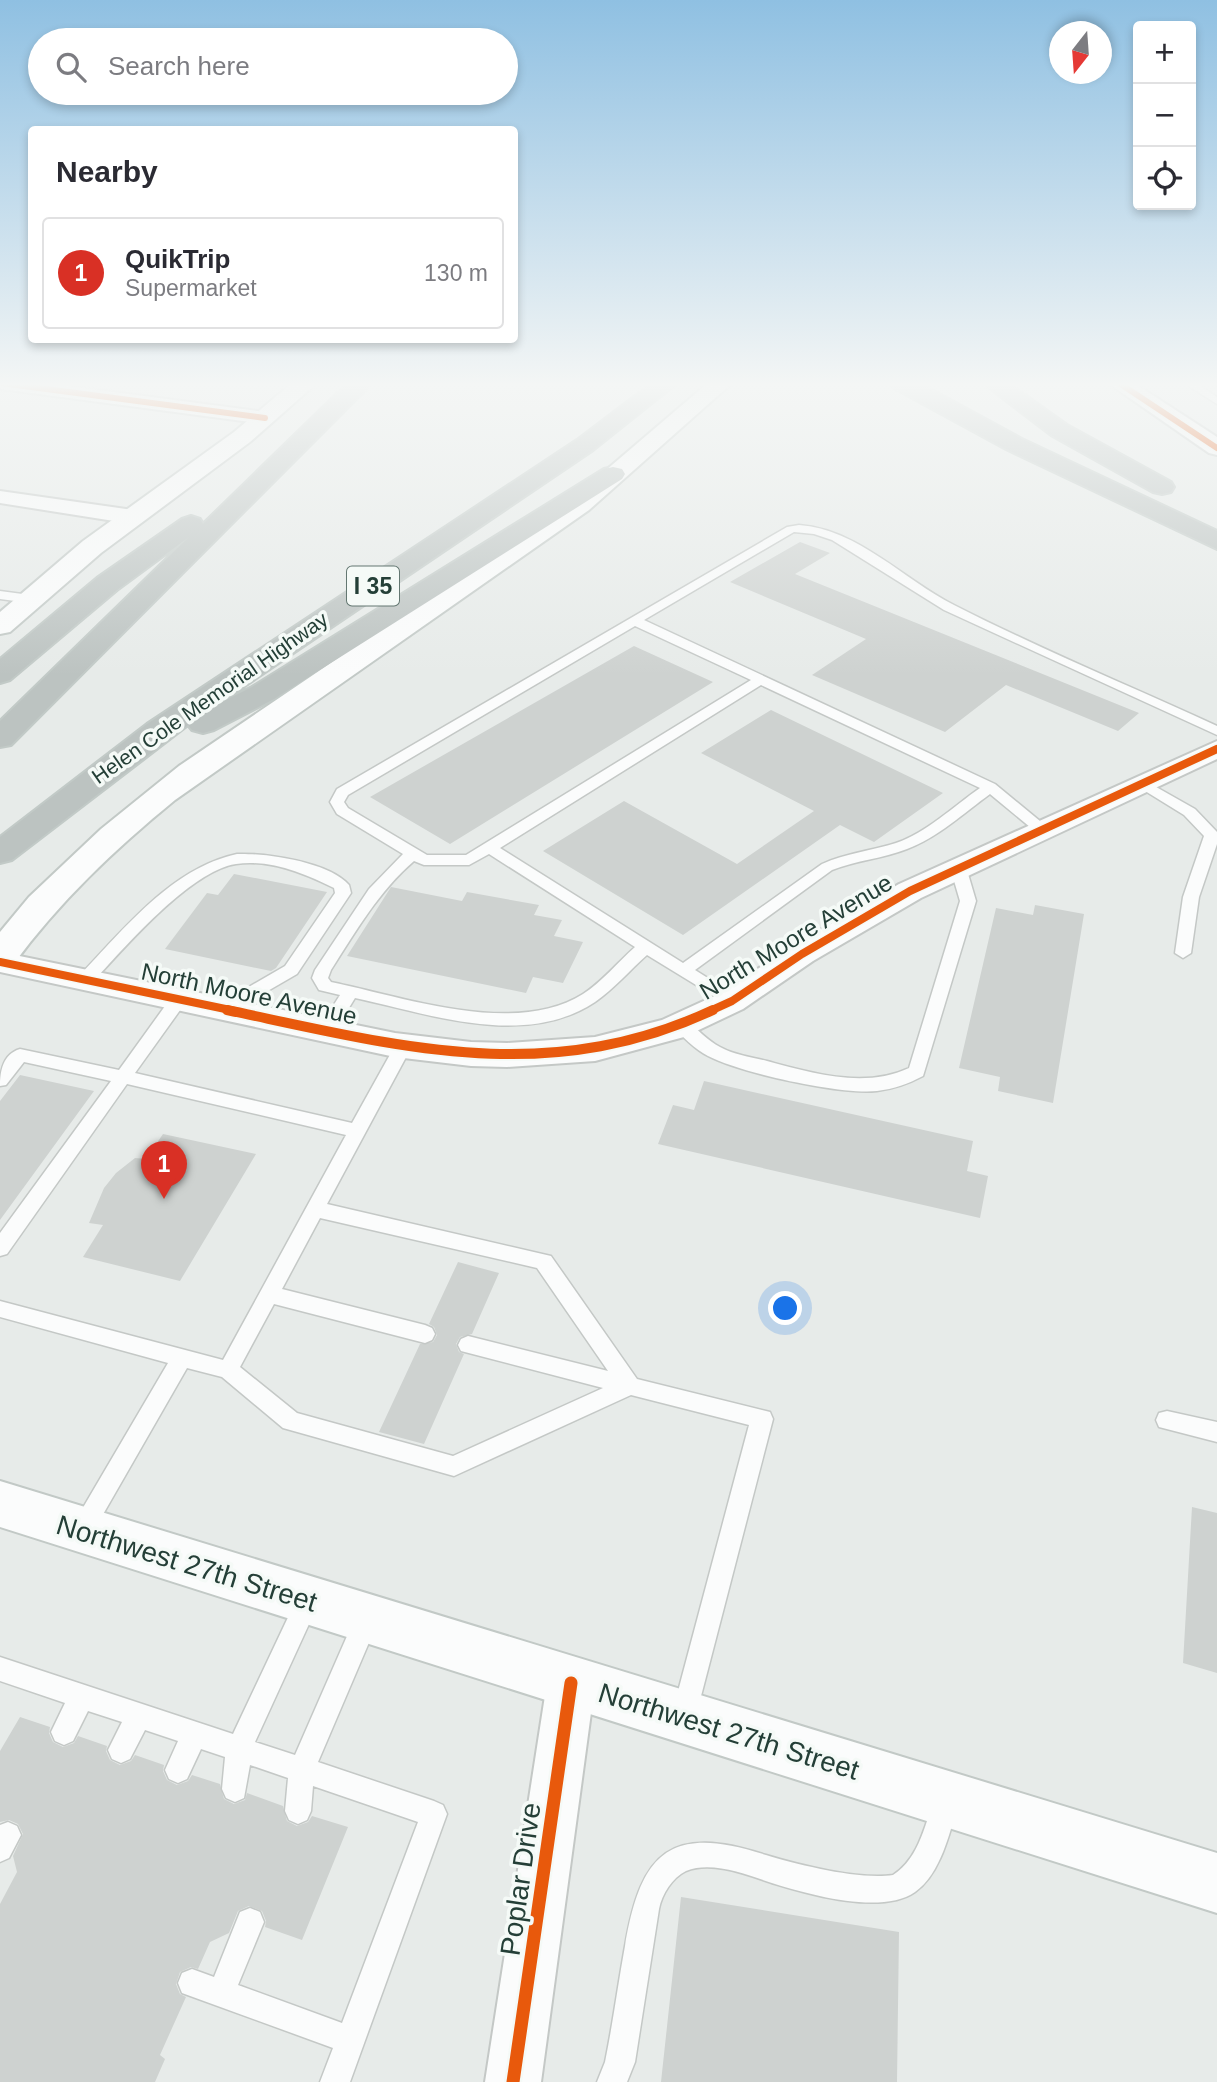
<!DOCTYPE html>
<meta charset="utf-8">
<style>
:root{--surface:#fff;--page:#f2f2f3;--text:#2b2b33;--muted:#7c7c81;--line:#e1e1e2;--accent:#d93025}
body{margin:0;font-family:Arial,sans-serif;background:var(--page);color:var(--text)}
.controls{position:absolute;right:21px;top:21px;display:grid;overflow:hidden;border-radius:7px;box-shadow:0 4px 10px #0003}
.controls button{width:63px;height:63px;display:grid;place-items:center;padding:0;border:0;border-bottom:2px solid var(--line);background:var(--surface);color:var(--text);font:35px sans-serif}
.compass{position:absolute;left:1049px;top:21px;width:63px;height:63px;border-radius:50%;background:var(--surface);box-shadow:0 4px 10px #0003;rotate:197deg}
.you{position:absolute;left:786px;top:1309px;width:24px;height:24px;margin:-18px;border:5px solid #fff;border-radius:50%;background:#1a73e8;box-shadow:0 0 0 10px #1a73e833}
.badge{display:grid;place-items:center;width:46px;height:46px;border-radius:50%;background:var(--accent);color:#fff;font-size:23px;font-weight:700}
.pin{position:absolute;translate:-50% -58px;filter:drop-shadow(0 2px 4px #0008)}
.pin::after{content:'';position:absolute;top:37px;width:24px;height:21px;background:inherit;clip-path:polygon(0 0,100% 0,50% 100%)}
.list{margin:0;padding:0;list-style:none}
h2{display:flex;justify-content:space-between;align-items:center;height:91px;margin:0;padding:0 28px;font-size:30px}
h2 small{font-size:23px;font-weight:400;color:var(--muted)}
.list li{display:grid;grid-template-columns:46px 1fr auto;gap:21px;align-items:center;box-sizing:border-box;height:112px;margin:0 14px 14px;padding:0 14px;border:2px solid var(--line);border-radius:7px}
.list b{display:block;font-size:26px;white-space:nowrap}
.list p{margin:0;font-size:23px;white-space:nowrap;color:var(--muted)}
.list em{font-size:23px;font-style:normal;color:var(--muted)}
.icon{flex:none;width:38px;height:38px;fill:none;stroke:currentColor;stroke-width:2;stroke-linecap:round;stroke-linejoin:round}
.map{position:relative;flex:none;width:1217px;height:2082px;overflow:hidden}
.search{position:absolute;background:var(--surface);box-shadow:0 4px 10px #0003;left:28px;top:28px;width:490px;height:77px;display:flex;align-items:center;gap:18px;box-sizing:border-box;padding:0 24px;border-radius:38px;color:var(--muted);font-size:26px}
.panel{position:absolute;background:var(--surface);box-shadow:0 4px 10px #0003;left:28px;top:126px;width:490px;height:217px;border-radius:7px}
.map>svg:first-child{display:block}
</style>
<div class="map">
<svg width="1217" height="2082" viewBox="0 0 1217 2082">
<rect width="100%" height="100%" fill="#e7ebe9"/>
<path fill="#ced2d0" d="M 800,542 L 830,553 L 795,574 L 1139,713 L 1118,731 L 1006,685 L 945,732 L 812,675 L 866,639 L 730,582 Z
M 634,646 L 713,682 L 450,844 L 370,797 Z
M 771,710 L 943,793 L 874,842 L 840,825 L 683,935 L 543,851 L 624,801 L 737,864 L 814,811 L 701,753 Z
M 234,874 L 327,892 L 276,968 L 271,971 L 165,949 L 207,893 L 218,895 Z
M 391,887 L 462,901 L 467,892 L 539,905 L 534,915 L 562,920 L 554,936 L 583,942 L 563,983 L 533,977 L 526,993 L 347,956 Z
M 1035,905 L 1084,914 L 1053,1103 L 998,1091 L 1000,1077 L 959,1068 L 996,908 L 1033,915 Z
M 20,1075 L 94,1091 L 0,1220 L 0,1101 Z
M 704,1081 L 973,1141 L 967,1171 L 988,1176 L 980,1218 L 658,1144 L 673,1105 L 694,1110 Z
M 163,1134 L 256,1154 L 180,1281 L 83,1257 L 103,1225 L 89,1223 L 104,1188 L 116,1173 L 135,1158 L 146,1159 Z
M 458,1262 L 499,1273 L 472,1334 L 460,1337 L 456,1344 L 459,1352 L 464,1354 L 424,1444 L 379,1432 L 420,1344 L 433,1342 L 437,1335 L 434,1327 L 429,1324 Z
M 1192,1507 L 1217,1513 L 1217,1673 L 1183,1663 Z
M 20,1717 L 50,1727 L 49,1733 L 53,1742 L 63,1747 L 74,1743 L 78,1736 L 107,1746 L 106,1751 L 110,1760 L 120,1765 L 131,1761 L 135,1755 L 164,1765 L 163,1771 L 167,1780 L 177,1785 L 188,1781 L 192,1775 L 220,1784 L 224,1799 L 234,1804 L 245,1800 L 247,1793 L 283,1806 L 287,1821 L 297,1826 L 308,1822 L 312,1816 L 348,1827 L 302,1940 L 265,1927 L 266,1921 L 262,1911 L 249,1906 L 238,1911 L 229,1933 L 210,1942 L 198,1969 L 191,1967 L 180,1972 L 176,1984 L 180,1994 L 186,1997 L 160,2055 L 165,2059 L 155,2082 L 0,2082 L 0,1904 L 17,1872 L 13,1856 L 23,1834 L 18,1824 L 9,1820 L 0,1822 L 0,1751 Z
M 681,1897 L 899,1932 L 897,2082 L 661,2082 Z"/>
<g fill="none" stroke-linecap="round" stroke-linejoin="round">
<defs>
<path id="service" d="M 1184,383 L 1196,383 L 1217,397 L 1217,404 Z
M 799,525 C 858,529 904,580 954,605 C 1040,649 1130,686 1217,726 L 1217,735 L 944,610 L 832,540 L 814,534 L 794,532 L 644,620 L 995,784 L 1046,826 L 1049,829 L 1046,832 L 1036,832 L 990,794 C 964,813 937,838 907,849 C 882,859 857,860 832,870 L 695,970 L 738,997 L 741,1001 L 732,1007 L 647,955 C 630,970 614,989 595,1002 C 524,1049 430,1014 355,998 L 333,1034 L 321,1034 L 318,1030 L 340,995 L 319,990 L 312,978 L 315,970 L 369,889 L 403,854 L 337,814 L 330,802 L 337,789 L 787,527 ZM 635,626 L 751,680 L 466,855 L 427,855 L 348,808 L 344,802 L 348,795 ZM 761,685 L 980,788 C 954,806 926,833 896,843 C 871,851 846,853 822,864 L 683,963 L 500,848 ZM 489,854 L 635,947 C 618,962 602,982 583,994 C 515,1037 404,997 331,982 L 328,978 L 331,970 C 356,931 379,891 414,861 L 424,865 L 469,865 Z
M 0,591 L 30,595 L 36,599 L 30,603 L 0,599 Z
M 1142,779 L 1195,809 L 1217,832 L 1217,844 L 1199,897 L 1191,953 L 1183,958 L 1175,953 L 1183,897 L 1204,836 L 1184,815 L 1137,786 L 1135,783 L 1137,780 Z
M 237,854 C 266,853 329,862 349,885 L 351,893 L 297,974 L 259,996 L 239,1014 L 233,1016 L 224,1010 L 247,988 L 285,966 L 335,893 L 334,888 C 304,873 269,859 236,864 C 190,871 123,949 92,983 L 80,983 L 78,979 L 80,975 C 124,929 172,868 237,854 Z
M 958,862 L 966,867 L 976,901 L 923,1076 C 908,1084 894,1089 877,1091 C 840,1095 741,1073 708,1056 C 696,1050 680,1035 672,1024 L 681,1018 L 687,1020 C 697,1029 708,1041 720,1047 C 734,1055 751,1057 767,1061 C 812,1073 864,1089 909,1068 L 960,901 L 950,867 Z
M 179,993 L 188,999 L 135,1073 L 352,1123 L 397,1042 L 409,1042 L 412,1046 L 327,1204 L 551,1256 L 637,1379 L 770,1412 L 773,1419 L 694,1723 L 685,1727 L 676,1723 L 672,1714 L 749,1425 L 631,1395 L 454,1476 L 283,1428 L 222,1377 L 187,1368 L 90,1537 L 82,1541 L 74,1537 L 70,1530 L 74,1523 L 168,1363 L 0,1317 L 0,1301 L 223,1360 L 346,1135 L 127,1084 L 7,1254 L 0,1256 L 0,1233 L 111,1081 L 24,1062 L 6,1085 L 0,1086 C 0,1071 3,1054 20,1049 L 119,1070 L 173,995 ZM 320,1218 L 537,1268 L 608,1371 L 468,1336 L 461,1339 L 458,1345 L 461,1351 L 603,1388 L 453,1456 L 297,1413 L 240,1367 L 274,1304 L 425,1343 L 432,1340 L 435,1334 L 432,1328 L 425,1325 L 282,1289 Z
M 1167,1411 L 1217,1422 L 1217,1442 L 1159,1427 L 1156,1420 L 1159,1413 Z
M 308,1589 L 316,1592 L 320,1600 L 255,1742 L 295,1755 L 358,1611 L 367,1608 L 376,1611 L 379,1619 L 318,1762 L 434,1801 L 443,1805 L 447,1814 L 350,2082 L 320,2082 L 333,2048 L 182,1993 L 178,1983 L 182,1973 L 192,1969 L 214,1977 L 240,1912 L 250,1908 L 260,1912 L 264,1922 L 238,1985 L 342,2023 L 418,1822 L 313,1786 L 311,1811 L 307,1820 L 298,1824 L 289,1820 L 285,1811 L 288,1778 L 250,1765 L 244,1798 L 235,1802 L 226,1798 L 222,1789 L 225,1757 L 201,1749 L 187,1779 L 178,1783 L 169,1779 L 165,1770 L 178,1741 L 145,1730 L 130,1759 L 121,1763 L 112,1759 L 108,1750 L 122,1722 L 88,1711 L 73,1741 L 64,1745 L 55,1741 L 51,1732 L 65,1703 L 0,1681 L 0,1657 L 233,1734 L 300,1592 Z
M 946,1789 L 955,1793 L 959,1802 C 950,1831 941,1874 915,1892 C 882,1915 811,1895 775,1884 C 750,1876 713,1860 686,1871 C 672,1878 662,1894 659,1909 L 635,2062 L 627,2082 L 597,2082 L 605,2062 C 613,2023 618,1984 625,1946 C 641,1851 671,1824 766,1855 C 799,1865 859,1880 893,1875 C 921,1857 925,1821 937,1793 Z
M 8,1822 L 17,1826 L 21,1835 L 9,1858 L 0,1862 L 0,1825 Z"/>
<path id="minor" d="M 0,383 L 45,383 L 265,412 L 272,414 L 275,418 L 272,422 L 265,424 L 1,389 Z
M 0,491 L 133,510 L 141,512 L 144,517 L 141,522 L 133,524 L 0,503 Z
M 1217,741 L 1217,759 L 921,898 L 813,961 L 743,1009 L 684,1037 L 595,1061 L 507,1067 L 471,1066 L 395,1057 L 0,972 L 0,952 L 395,1033 L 471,1042 L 507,1043 L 595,1037 L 662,1020 L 721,993 L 791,947 L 899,884 Z
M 571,1660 L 588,1667 L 595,1683 L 541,2082 L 485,2082 L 547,1683 L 554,1667 Z"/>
<path id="tertiary" d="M 1108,383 L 1134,383 L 1217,437 L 1217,455 L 1209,453 Z"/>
<path id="secondary" d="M 292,383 L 317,383 L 250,442 L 101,553 L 10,632 L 0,634 L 0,612 L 83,541 L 234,432 Z
M 708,383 L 732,383 L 589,510 L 175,800 C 114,850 59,902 13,965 L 0,969 L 0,932 L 29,897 L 101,829 L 179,766 L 571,500 Z
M 0,1481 L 1217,1853 L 1217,1913 L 0,1527 Z"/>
<path id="motorway" d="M 348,383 L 372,383 L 11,745 L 0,747 L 0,721 L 189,537 L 117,590 L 10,680 L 0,683 L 0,659 L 97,578 L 182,519 L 191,516 L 200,519 L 203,524 Z
M 652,383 L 677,383 L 593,450 L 218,704 L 252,687 L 604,469 L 613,467 L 622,469 L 625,474 L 622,479 L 274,699 L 214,730 L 203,733 L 192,730 L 188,725 L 12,860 L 0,863 L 0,837 L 147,724 L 577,440 Z
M 891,383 L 919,383 L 1022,439 L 1217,531 L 1217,549 L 1006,449 L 894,388 Z
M 983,383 L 1008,383 L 1067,425 L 1171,482 L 1174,487 L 1171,492 L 1162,494 L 1153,492 L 1051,435 Z"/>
</defs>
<use href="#service" stroke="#c4c8c6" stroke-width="3"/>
<use href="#minor" stroke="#c4c8c6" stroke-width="4"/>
<use href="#tertiary" stroke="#c4c8c6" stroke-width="4"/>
<use href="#secondary" stroke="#c2c9c6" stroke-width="4"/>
<use href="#motorway" stroke="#c2cac7" stroke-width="4"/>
<use href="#service" fill="#fbfcfc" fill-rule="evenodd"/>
<use href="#minor" fill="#fbfcfc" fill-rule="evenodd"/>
<use href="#tertiary" fill="#fbfcfc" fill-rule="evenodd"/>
<use href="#secondary" fill="#fbfcfc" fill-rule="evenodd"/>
<use href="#motorway" fill="#bcc3c1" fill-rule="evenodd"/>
<defs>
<path id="cycleway-far3" d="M 1,383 L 265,418
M 1119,383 L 1217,448"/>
<path id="cycleway-far2" d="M 0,962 L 235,1011
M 710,1011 L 732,1001 L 802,954 L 910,891 L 1217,749"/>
<path id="cycleway-far1" d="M 227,1010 C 398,1046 546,1088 713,1010"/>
<path id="cycleway" d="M 513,2082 L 571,1683"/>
</defs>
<use href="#cycleway-far3" stroke="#f5faf7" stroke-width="9"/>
<use href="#cycleway-far2" stroke="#f5faf7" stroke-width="11"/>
<use href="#cycleway-far1" stroke="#f5faf7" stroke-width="14"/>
<use href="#cycleway" stroke="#f5faf7" stroke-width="18"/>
<use href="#cycleway-far3" stroke="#e8590c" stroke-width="6"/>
<use href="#cycleway-far2" stroke="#e8590c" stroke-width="8"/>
<use href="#cycleway-far1" stroke="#e8590c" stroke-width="10"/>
<use href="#cycleway" stroke="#e8590c" stroke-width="13"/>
</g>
<linearGradient id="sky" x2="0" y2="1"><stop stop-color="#8fc0e2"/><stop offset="0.57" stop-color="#f4f6f5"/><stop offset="1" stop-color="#f4f6f5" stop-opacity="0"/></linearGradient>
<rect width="1217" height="675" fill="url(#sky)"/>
<g text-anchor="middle" stroke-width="7" stroke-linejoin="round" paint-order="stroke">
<g font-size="21" fill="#243f37" stroke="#f5faf7">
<text transform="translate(210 698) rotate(-35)" y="7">Helen Cole Memorial Highway</text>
</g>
<rect fill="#f5faf7" stroke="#637771" stroke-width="2" x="347" y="566.5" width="52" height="39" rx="5"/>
<g font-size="23" font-weight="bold" fill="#243f37">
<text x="373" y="594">I 35</text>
</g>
<g font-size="24" fill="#243f37" stroke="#f5faf7">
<text transform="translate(796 937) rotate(-31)" y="8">North Moore Avenue</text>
<text transform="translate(249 994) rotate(12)" y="8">North Moore Avenue</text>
</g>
<g font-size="28" fill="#243f37" stroke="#f5faf7">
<text transform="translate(187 1563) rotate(17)" y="10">Northwest 27th Street</text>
<text transform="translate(729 1731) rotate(17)" y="10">Northwest 27th Street</text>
<text transform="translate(520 1879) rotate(-82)" y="10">Poplar Drive</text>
</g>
</g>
</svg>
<div class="controls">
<button>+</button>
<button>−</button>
<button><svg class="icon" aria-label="locate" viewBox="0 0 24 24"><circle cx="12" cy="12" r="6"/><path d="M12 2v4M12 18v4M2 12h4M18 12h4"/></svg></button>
</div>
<svg class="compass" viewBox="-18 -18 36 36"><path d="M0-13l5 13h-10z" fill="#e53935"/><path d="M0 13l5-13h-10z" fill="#7c7c81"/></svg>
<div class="you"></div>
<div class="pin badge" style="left:164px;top:1199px">1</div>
<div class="search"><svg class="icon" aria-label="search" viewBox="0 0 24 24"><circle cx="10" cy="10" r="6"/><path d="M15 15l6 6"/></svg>Search here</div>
<section class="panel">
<h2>Nearby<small></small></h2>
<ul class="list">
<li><span class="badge">1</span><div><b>QuikTrip</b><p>Supermarket</p></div><em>130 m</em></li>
</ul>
</section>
</div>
